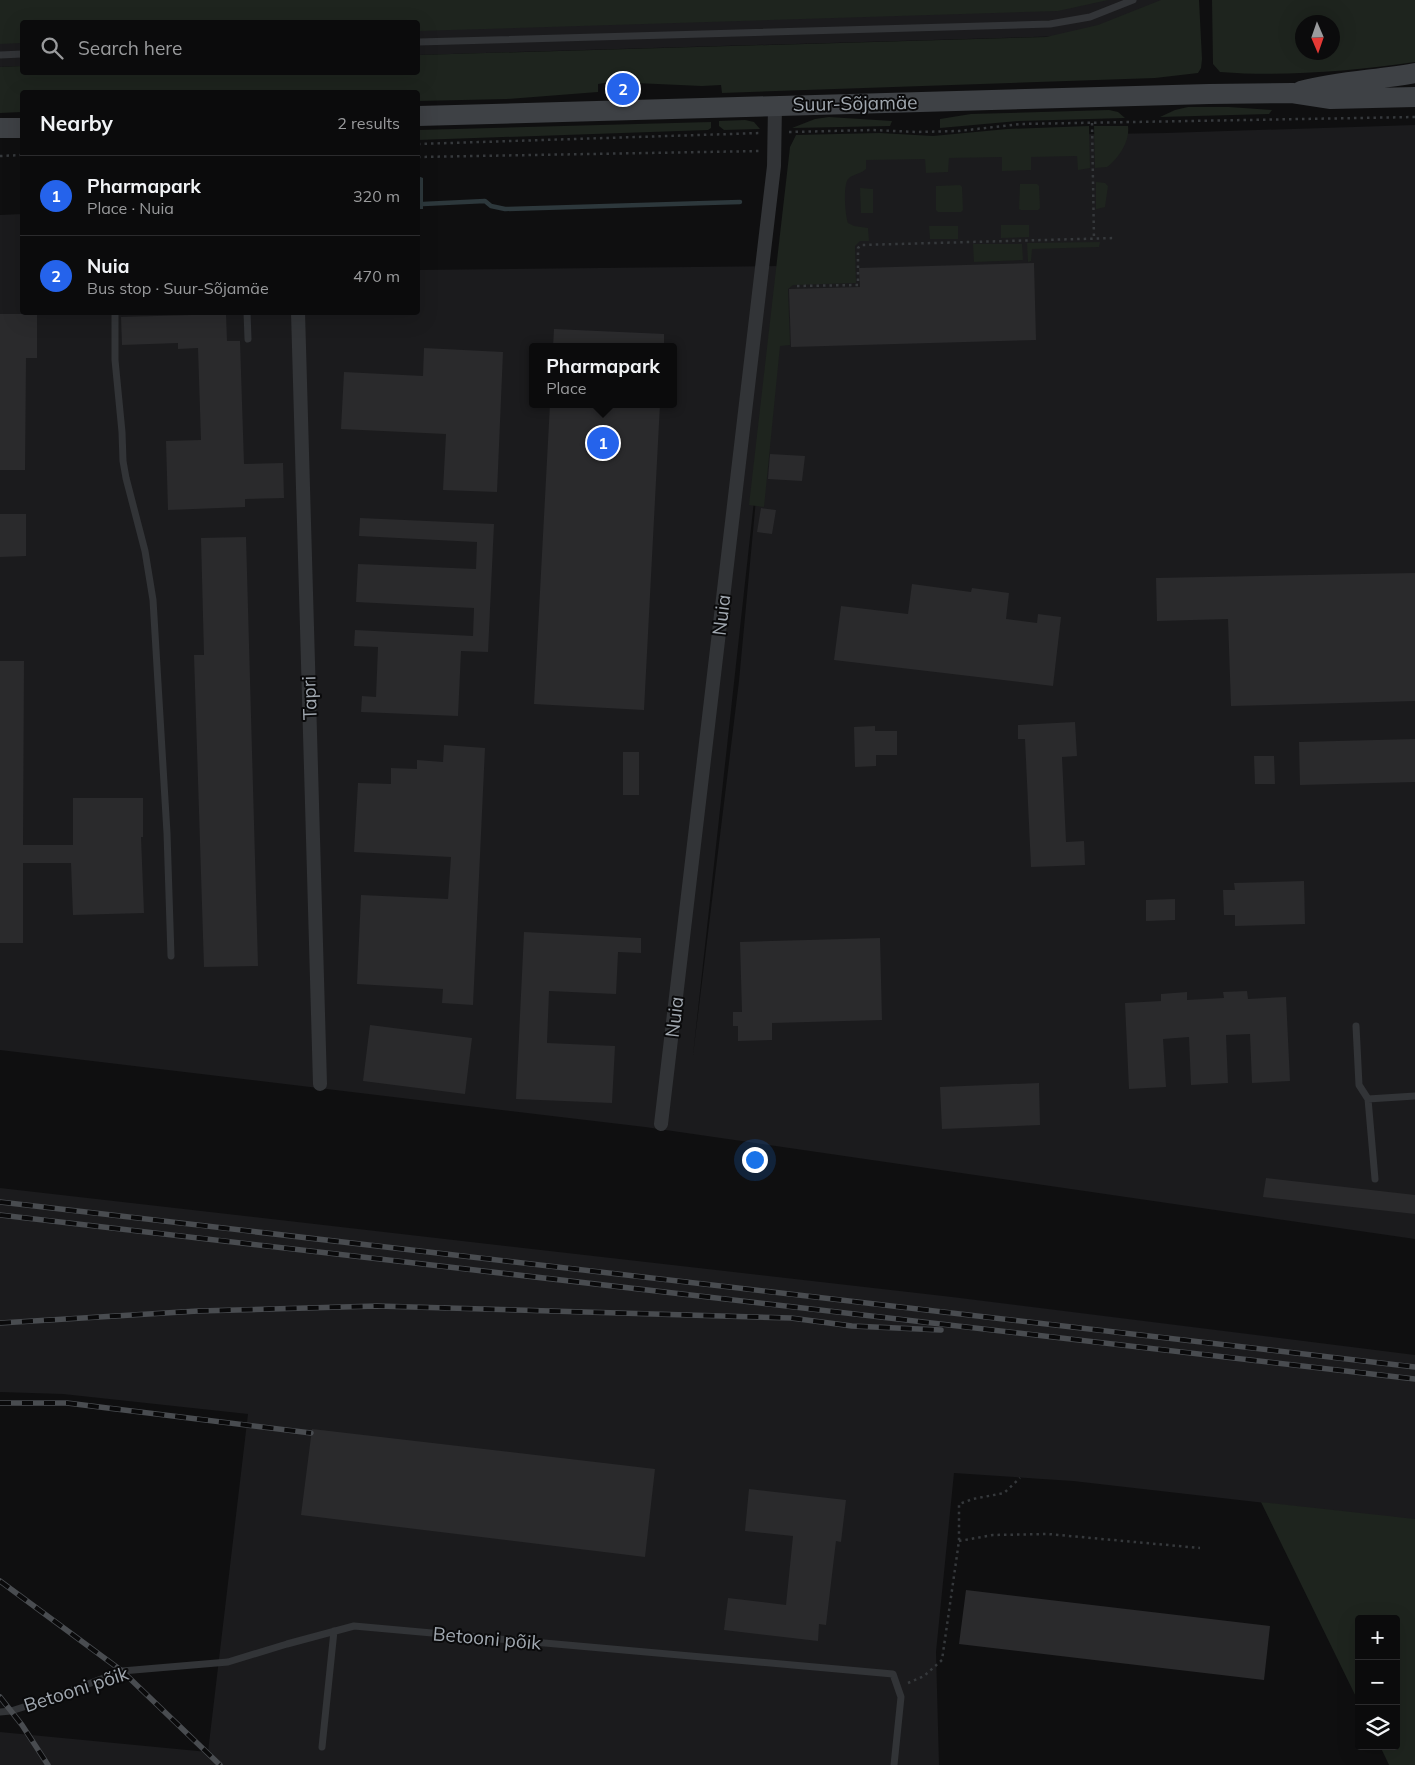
<!DOCTYPE html>
<meta charset="utf-8">
<style>
:root{--surface:#0b0b0c;--page:#19191a;--text:#f1f3f6;--muted:#9a9b9d;--line:#2b2b2d;--accent:#2563eb}
body{margin:0;font-family:Mulish,sans-serif;background:var(--page);color:var(--text)}
.controls{position:absolute;right:15px;bottom:15px;display:grid;overflow:hidden;border-radius:5px;box-shadow:0 5px 20px #0002}
.controls button{width:45px;height:45px;display:grid;place-items:center;padding:0;border:0;border-bottom:1px solid var(--line);background:var(--surface);color:var(--text);font:25px sans-serif}
.compass{position:absolute;left:1295px;top:15px;width:45px;height:45px;border-radius:50%;background:var(--surface);box-shadow:0 5px 20px #0002;rotate:178deg}
.you{position:absolute;left:754px;top:1159px;width:18px;height:18px;margin:-12px;border:4px solid #fff;border-radius:50%;background:#1a73e8;box-shadow:0 0 0 8px #1a73e833}
.badge{display:grid;place-items:center;width:32px;height:32px;border-radius:50%;background:var(--accent);color:#fff;font-size:16px;font-weight:700}
.pin{position:absolute;translate:-50% -50%;border:2px solid #fff;box-shadow:0 1px 5px #0006}
.popup{position:absolute;left:529px;top:343px;width:148px;height:65px;box-sizing:border-box;display:grid;place-content:center;border-radius:5px;background:var(--surface);filter:drop-shadow(0 1px 4px #0005);font-size:16px;white-space:nowrap;color:var(--muted)}
.popup b{font-size:19px;color:var(--text)}
.popup::after{content:'';position:absolute;left:50%;top:100%;margin-left:-10px;border:10px solid transparent;border-top-color:var(--surface)}
.list{margin:0;padding:0;list-style:none}
h2{display:flex;justify-content:space-between;align-items:center;height:65px;margin:0;padding:0 20px;font-size:21px}
h2 small{font-size:16px;font-weight:400;color:var(--muted)}
.list li{display:grid;grid-template-columns:32px 1fr auto;gap:15px;align-items:center;box-sizing:border-box;height:80px;padding:0 20px;border-top:1px solid var(--line)}
.list b{display:block;font-size:19px;white-space:nowrap}
.list p{margin:0;font-size:16px;white-space:nowrap;color:var(--muted)}
.list em{font-size:16px;font-style:normal;color:var(--muted)}
.icon{flex:none;width:28px;height:28px;fill:none;stroke:currentColor;stroke-width:2;stroke-linecap:round;stroke-linejoin:round}
.map{position:relative;flex:none;width:1415px;height:1765px;overflow:hidden}
.search{position:absolute;background:var(--surface);box-shadow:0 5px 20px #0002;left:20px;top:20px;width:400px;height:55px;display:flex;align-items:center;gap:12px;box-sizing:border-box;padding:0 18px;border-radius:5px;color:var(--muted);font-size:19px}
.panel{position:absolute;background:var(--surface);box-shadow:0 5px 20px #0002;left:20px;top:90px;width:400px;height:225px;border-radius:5px}
.map>svg:first-child{display:block}
</style>
<div class="map">
<svg width="1415" height="1765" viewBox="0 0 1415 1765">
<rect width="100%" height="100%" fill="#0f0f10"/>
<path fill="#1b1b1d" fill-rule="evenodd" d="M 0,0 L 1170,0 L 1168,33 L 418,55 L 418,22 L 22,22 L 22,66 L 0,67 Z
M 1415,125 L 1415,1239 L 645,1127 L 0,1050 L 0,215 L 22,214 L 22,312 L 418,312 L 418,270 L 780,266 L 800,139 L 1166,133 ZM 533,347 L 673,347 L 673,404 L 533,404 ZM 766,392 L 739,681 L 693,1055 Z
M 0,1188 L 952,1297 L 1415,1355 L 1415,1520 L 1073,1481 L 954,1473 L 936,1652 L 939,1765 L 0,1765 L 0,1732 L 208,1752 L 248,1414 L 63,1394 L 0,1392 Z"/>
<path fill="#1e241e" fill-rule="evenodd" d="M 0,0 L 1108,0 L 1058,11 L 418,31 L 418,22 L 22,22 L 22,43 L 0,44 Z
M 1161,0 L 1199,0 L 1202,59 L 1201,68 L 1198,73 L 1155,78 L 722,93 L 721,85 L 702,86 L 635,83 L 628,79 L 598,84 L 598,92 L 507,99 L 418,101 L 418,92 L 22,92 L 22,112 L 0,113 L 0,67 L 22,66 L 22,72 L 418,72 L 418,55 L 1046,37 L 1098,25 Z
M 1212,0 L 1415,0 L 1415,62 C 1350,71 1285,77 1220,72 L 1213,64 ZM 1302,22 L 1332,22 L 1332,52 L 1302,52 Z
M 1188,107 L 1229,107 L 1272,110 L 1269,114 L 1160,117 L 1175,110 Z
M 1109,110 L 1118,112 L 1125,118 L 1019,121 L 940,128 L 940,119 L 971,114 Z
M 829,117 L 892,121 L 890,126 L 792,128 L 815,119 Z
M 745,120 L 754,122 L 760,129 L 724,130 L 719,126 L 719,121 Z
M 711,122 L 711,128 L 708,130 L 418,140 L 418,130 Z
M 1089,126 L 1090,168 L 1078,170 L 1077,156 L 1031,157 L 1031,170 L 1002,171 L 1002,157 L 949,158 L 948,172 L 926,173 L 925,159 L 866,160 L 866,169 C 861,174 853,174 848,179 C 843,186 845,215 848,223 L 854,226 L 868,228 L 869,241 L 860,241 L 855,246 L 856,283 L 793,285 L 788,289 L 790,345 L 780,346 L 764,507 L 749,505 L 790,147 L 796,135 L 879,133 L 933,136 L 1007,129 Z
M 1128,126 C 1130,141 1119,158 1107,167 L 1095,168 L 1094,126 Z
M 1096,182 L 1105,183 L 1108,186 L 1105,207 L 1096,209 Z
M 1020,184 L 1037,184 L 1039,186 L 1040,208 L 1038,210 L 1021,210 L 1019,209 Z
M 960,185 L 962,187 L 963,210 L 961,212 L 938,212 L 936,210 L 936,186 Z
M 860,188 L 873,189 L 873,213 L 861,213 Z
M 1001,225 L 1029,225 L 1029,237 L 1001,238 Z
M 929,226 L 958,226 L 958,239 L 930,239 Z
M 1100,242 L 1099,247 L 1032,249 L 1031,261 L 1028,262 L 1027,243 Z
M 973,244 L 1022,244 L 1023,260 L 974,262 Z
M 1261,1502 L 1415,1519 L 1415,1765 L 1389,1765 L 1380,1746 L 1396,1746 L 1396,1619 L 1359,1619 L 1359,1703 Z"/>
<path fill="#2d383c" d="M 418,176 L 423,178 L 423,209 L 418,209 Z"/>
<g fill="none" stroke-linecap="round" stroke-linejoin="round">
<path stroke="#2d383c" stroke-width="4.5" d="M 423,204 L 485,201 L 491,206 L 505,209 L 740,202"/>
</g>
<path fill="#2a2a2c" d="M 1034,263 L 1036,340 L 791,347 L 789,289 L 860,287 L 859,268 Z
M 0,314 L 37,314 L 37,358 L 26,358 L 25,470 L 0,470 Z
M 226,314 L 227,341 L 240,341 L 244,464 L 283,463 L 284,498 L 245,499 L 245,507 L 168,510 L 166,441 L 201,440 L 198,348 L 178,349 L 178,343 L 122,345 L 121,317 Z
M 554,329 L 664,334 L 664,347 L 553,347 Z
M 424,348 L 503,352 L 497,492 L 443,490 L 446,434 L 341,429 L 344,372 L 423,376 Z
M 550,404 L 660,404 L 644,710 L 534,704 Z
M 770,454 L 805,456 L 802,481 L 768,479 Z
M 761,508 L 776,510 L 772,534 L 757,532 Z
M 0,514 L 26,514 L 26,556 L 0,557 Z
M 360,518 L 494,524 L 488,652 L 461,651 L 458,716 L 361,712 L 362,696 L 376,697 L 378,647 L 354,646 L 355,630 L 473,636 L 474,608 L 356,602 L 358,564 L 476,569 L 477,542 L 359,536 Z
M 246,537 L 258,966 L 204,967 L 194,655 L 204,655 L 201,538 Z
M 1415,573 L 1415,701 L 1231,706 L 1228,619 L 1157,621 L 1156,578 Z
M 912,584 L 971,592 L 972,588 L 1009,593 L 1006,619 L 1037,623 L 1038,614 L 1061,617 L 1053,686 L 834,660 L 841,606 L 908,614 Z
M 0,661 L 24,661 L 23,845 L 73,845 L 73,798 L 143,798 L 143,837 L 141,837 L 144,913 L 73,915 L 71,863 L 23,863 L 23,943 L 0,943 Z
M 1075,722 L 1077,756 L 1062,757 L 1066,842 L 1084,841 L 1085,865 L 1031,867 L 1025,739 L 1018,739 L 1018,725 Z
M 875,726 L 875,731 L 897,731 L 897,755 L 876,755 L 876,766 L 855,767 L 854,727 Z
M 1415,739 L 1415,782 L 1300,785 L 1299,742 Z
M 444,745 L 485,748 L 473,1005 L 442,1003 L 443,989 L 357,984 L 361,895 L 448,899 L 451,857 L 354,852 L 358,783 L 391,784 L 391,768 L 417,769 L 417,760 L 443,762 Z
M 623,752 L 639,752 L 639,795 L 623,795 Z
M 1254,756 L 1274,756 L 1275,784 L 1255,784 Z
M 1304,881 L 1305,924 L 1235,926 L 1235,915 L 1224,915 L 1223,890 L 1235,890 L 1234,883 Z
M 1175,899 L 1175,920 L 1146,921 L 1146,900 Z
M 524,932 L 641,938 L 641,953 L 618,952 L 616,994 L 549,991 L 547,1043 L 615,1046 L 612,1103 L 516,1099 Z
M 880,938 L 882,1020 L 772,1023 L 772,1040 L 738,1041 L 738,1026 L 733,1026 L 733,1012 L 742,1012 L 740,942 Z
M 1247,991 L 1248,999 L 1286,997 L 1290,1081 L 1252,1083 L 1250,1034 L 1226,1035 L 1228,1083 L 1191,1085 L 1189,1037 L 1163,1039 L 1166,1087 L 1129,1089 L 1125,1003 L 1161,1001 L 1161,994 L 1187,992 L 1187,1000 L 1224,998 L 1223,992 Z
M 370,1025 L 472,1038 L 465,1094 L 363,1081 Z
M 1039,1083 L 1040,1125 L 942,1129 L 940,1087 Z
M 1266,1178 L 1415,1195 L 1415,1214 L 1263,1197 Z
M 312,1429 L 655,1469 L 645,1557 L 301,1515 Z
M 749,1489 L 846,1500 L 841,1542 L 836,1541 L 826,1625 L 819,1624 L 818,1641 L 724,1630 L 728,1598 L 786,1605 L 793,1536 L 745,1531 Z
M 966,1590 L 1270,1626 L 1264,1680 L 959,1644 Z"/>
<g fill="none" stroke-linecap="round" stroke-linejoin="round">
<path stroke="#36393c" stroke-width="2.5" stroke-dasharray="2.5 4" stroke-linecap="butt" d="M 1092,123 L 1094,239
M 789,132 L 873,130 L 916,132 L 959,131 L 1020,124 L 1415,117
M 418,144 L 761,133
M 0,156 L 22,155
M 418,157 L 761,151
M 797,286 L 858,285 L 858,248 L 861,245 L 1116,238
M 959,1541 L 993,1535 L 1048,1534 L 1200,1548
M 908,1683 L 924,1676 L 942,1660 L 959,1541 L 959,1504 L 973,1499 L 1004,1493 L 1020,1478"/>
<path stroke="#323437" stroke-width="7" d="M 418,42 L 1050,24 L 1090,17 L 1133,0
M 0,55 L 22,54
M 115,312 L 115,360 L 122,432 L 123,461 L 126,478 L 145,551 L 153,600 L 167,833 L 171,956
M 247,312 L 248,339
M 1356,1026 L 1359,1085 L 1368,1099
M 1375,1179 L 1368,1099 L 1415,1096
M 0,1712 L 11,1711 L 52,1698 L 122,1671 L 228,1662 L 287,1644 L 354,1626 L 893,1674 L 901,1697 L 894,1765
M 322,1747 L 334,1631"/>
<path stroke="#323437" stroke-width="14" d="M 298,312 L 320,1084
M 661,1124 L 774,166 L 775,105"/>
<path stroke="#3e4145" stroke-width="20" d="M 1301,91 C 1338,81 1377,80 1415,73
M 418,116 L 1209,94 L 1292,93 L 1331,99 L 1415,97
M 0,128 L 22,128"/>
<defs>
<path id="rail" d="M 0,1202 L 1415,1367
M 0,1215 L 1415,1379
M 0,1323 L 198,1311 L 377,1306 L 791,1318 L 852,1326 L 941,1330
M 0,1403 L 67,1403 L 311,1433
M 0,1581 L 122,1671 L 220,1765
M 0,1697 L 22,1725 L 48,1765"/>
</defs>
<use href="#rail" stroke="#494c50" stroke-width="5.5"/>
<use href="#rail" stroke="#0a0a0b" stroke-width="4" stroke-dasharray="11" stroke-linecap="butt"/>
</g>
<g text-anchor="middle" stroke-width="4" stroke-linejoin="round" paint-order="stroke">
<g font-size="19" fill="#a1a8b0" stroke="#0a0a0b">
<text transform="translate(855 103) rotate(-1)" y="7">Suur-Sõjamäe</text>
<text transform="translate(721 615) rotate(-83)" y="7">Nuia</text>
<text transform="translate(309 698) rotate(-92)" y="7">Tapri</text>
<text transform="translate(674 1017) rotate(-83)" y="7">Nuia</text>
<text transform="translate(487 1638) rotate(5)" y="7">Betooni põik</text>
<text transform="translate(76 1689) rotate(-18)" y="7">Betooni põik</text>
</g>
</g>
</svg>
<div class="controls">
<button>+</button>
<button>−</button>
<button><svg class="icon" aria-label="layers" viewBox="0 0 24 24"><path d="M12 4l9 5-9 5-9-5zM3 14l9 5 9-5"/></svg></button>
</div>
<svg class="compass" viewBox="-18 -18 36 36"><path d="M0-13l5 13h-10z" fill="#e53935"/><path d="M0 13l5-13h-10z" fill="#9a9b9d"/></svg>
<div class="you"></div>
<div class="pin badge" style="left:603px;top:443px">1</div>
<div class="popup"><b>Pharmapark</b>Place</div>
<div class="pin badge" style="left:623px;top:89px">2</div>
<div class="search"><svg class="icon" aria-label="search" viewBox="0 0 24 24"><circle cx="10" cy="10" r="6"/><path d="M15 15l6 6"/></svg>Search here</div>
<section class="panel">
<h2>Nearby<small>2 results</small></h2>
<ul class="list">
<li><span class="badge">1</span><div><b>Pharmapark</b><p>Place · Nuia</p></div><em>320 m</em></li>
<li><span class="badge">2</span><div><b>Nuia</b><p>Bus stop · Suur-Sõjamäe</p></div><em>470 m</em></li>
</ul>
</section>
</div>
